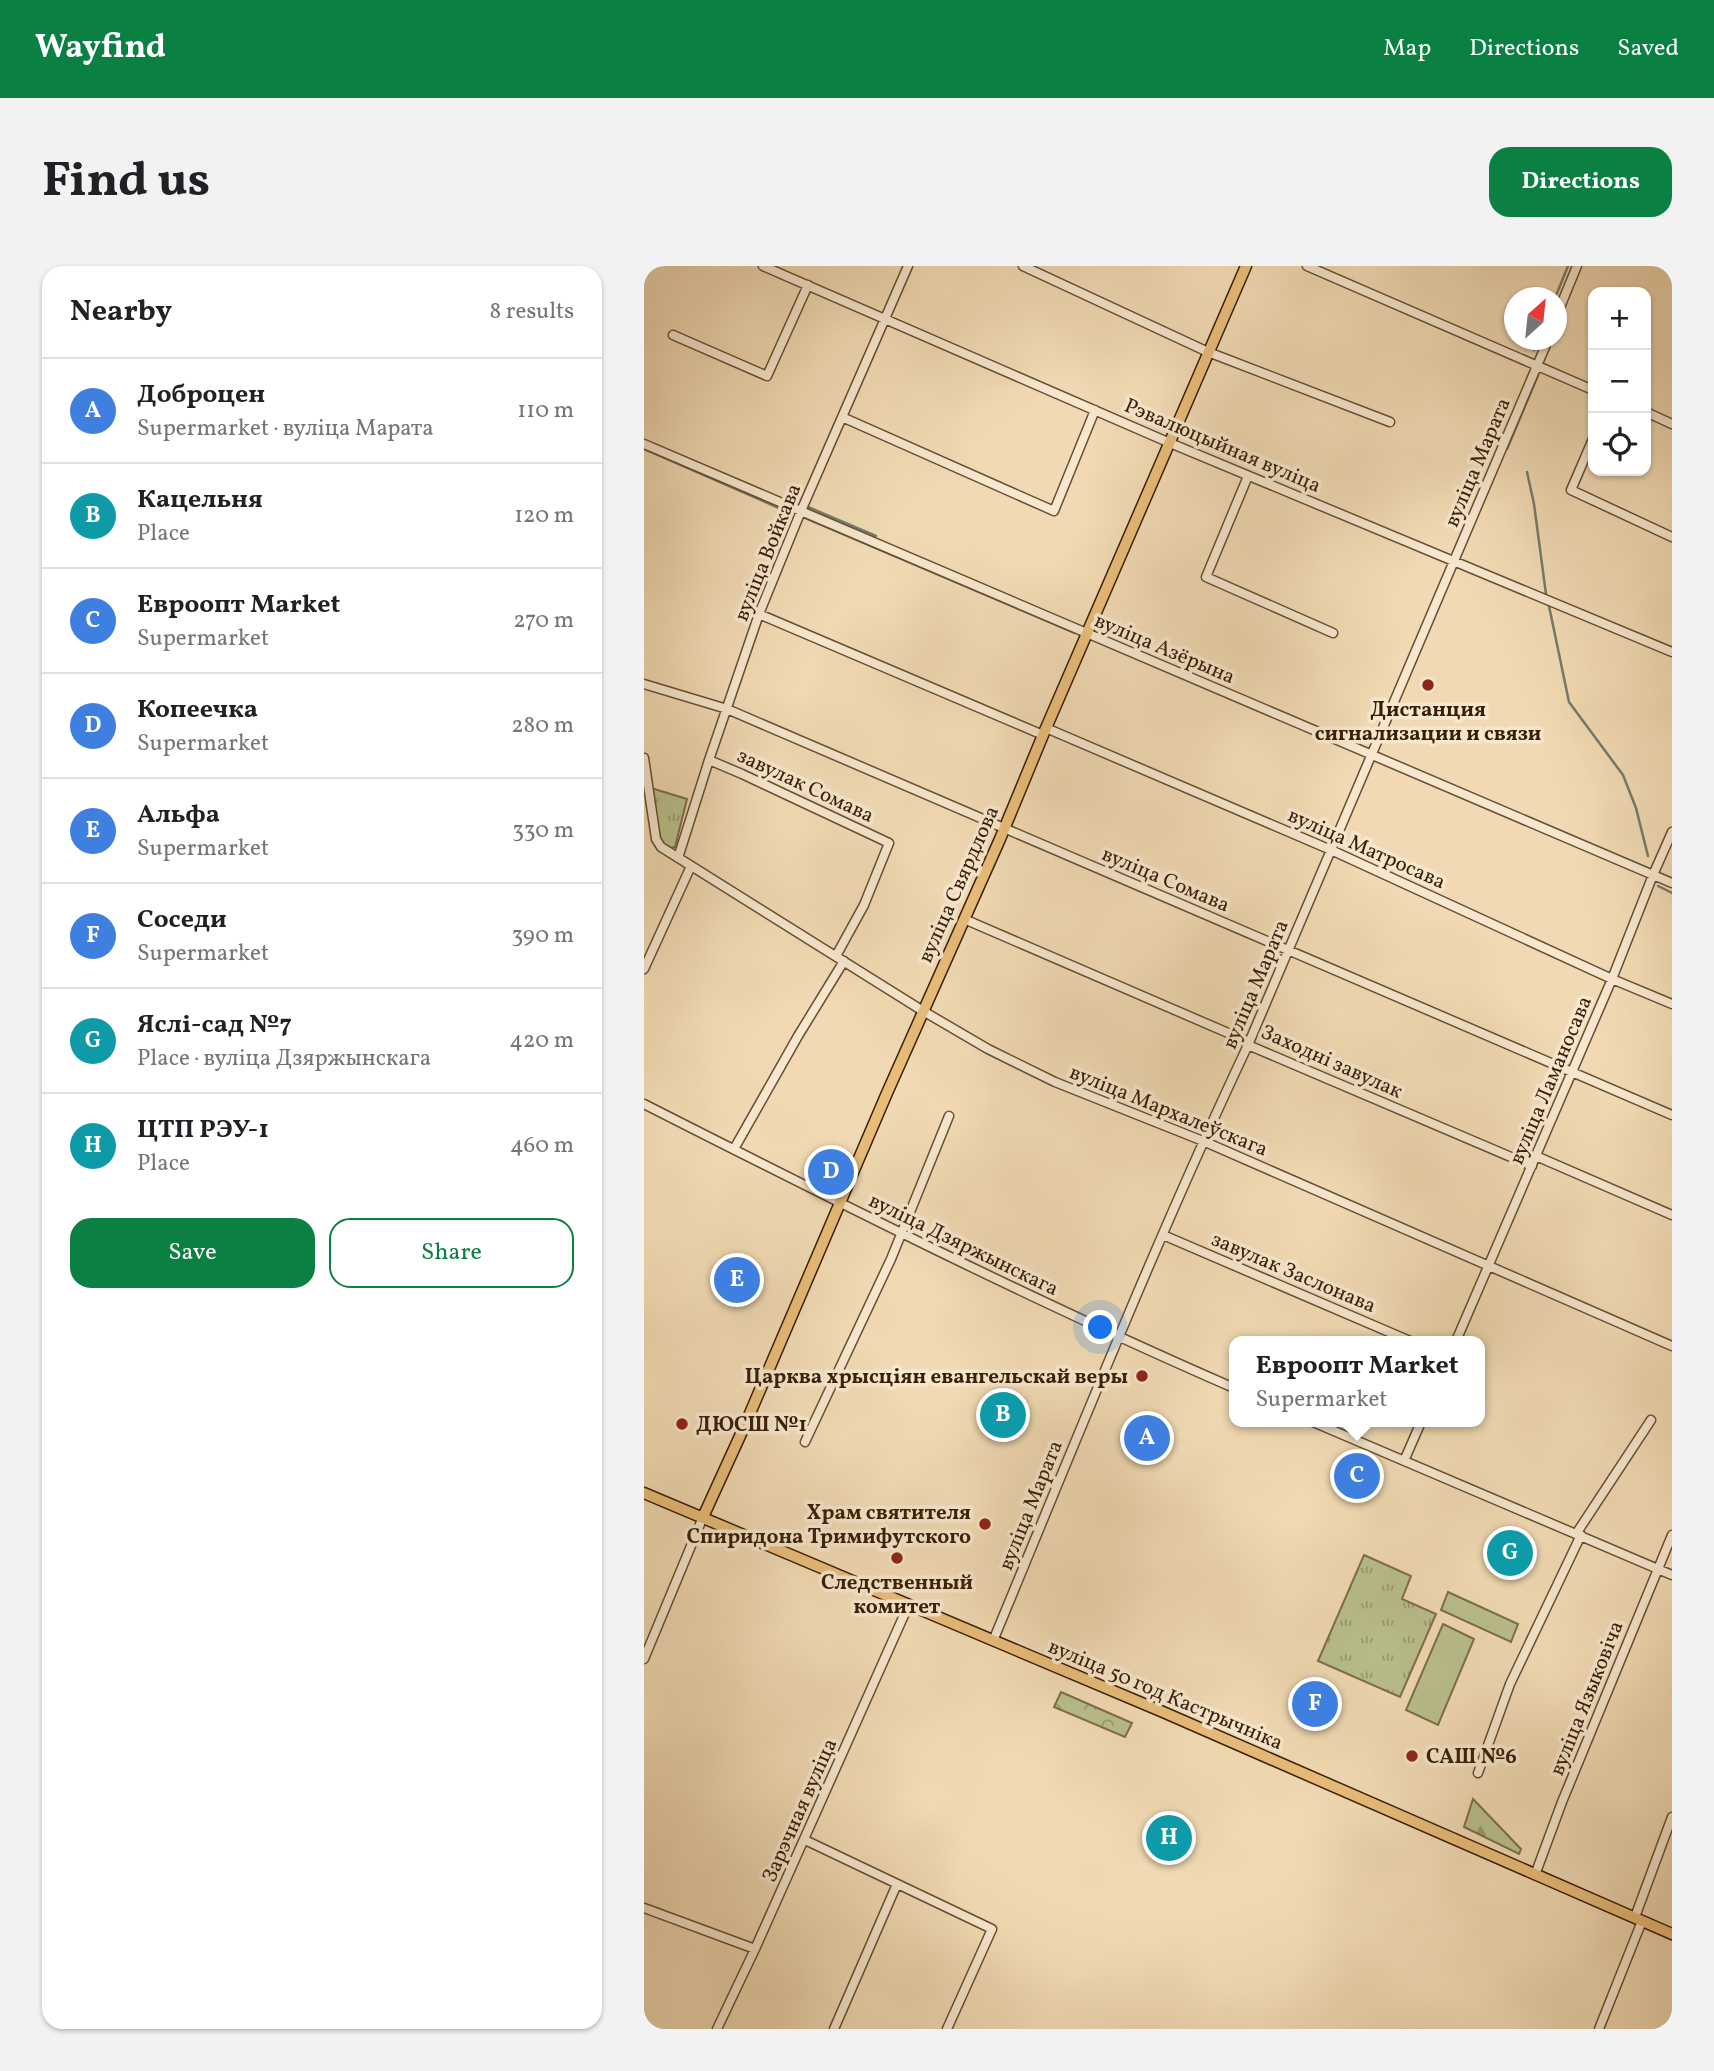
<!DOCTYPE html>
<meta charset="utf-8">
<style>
:root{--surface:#fff;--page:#f2f2f2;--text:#202124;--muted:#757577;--line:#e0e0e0;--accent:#0b8043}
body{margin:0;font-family:Vollkorn,serif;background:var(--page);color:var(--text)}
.controls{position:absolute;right:21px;top:21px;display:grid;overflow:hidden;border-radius:14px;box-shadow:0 2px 5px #0004}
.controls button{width:63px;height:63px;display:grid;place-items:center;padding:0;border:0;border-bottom:2px solid var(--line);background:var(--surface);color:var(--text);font:35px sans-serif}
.compass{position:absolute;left:860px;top:21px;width:63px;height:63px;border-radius:50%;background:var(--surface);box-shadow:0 2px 5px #0004;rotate:27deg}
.you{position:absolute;left:457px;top:1062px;width:24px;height:24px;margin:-18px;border:5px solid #fff;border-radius:50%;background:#1a73e8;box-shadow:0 0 0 10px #1a73e833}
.badge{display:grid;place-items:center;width:46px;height:46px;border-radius:50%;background:var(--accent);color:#fff;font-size:23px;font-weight:700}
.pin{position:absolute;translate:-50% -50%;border:4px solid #fff;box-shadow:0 2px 7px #0006}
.popup{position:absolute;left:585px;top:1070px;width:256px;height:91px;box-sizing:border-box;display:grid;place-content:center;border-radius:14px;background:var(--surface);filter:drop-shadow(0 2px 5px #0005);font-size:23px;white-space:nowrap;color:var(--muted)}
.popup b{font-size:26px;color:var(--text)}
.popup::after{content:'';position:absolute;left:50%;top:100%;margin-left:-14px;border:14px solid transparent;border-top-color:var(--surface)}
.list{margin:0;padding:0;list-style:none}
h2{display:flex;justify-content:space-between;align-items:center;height:91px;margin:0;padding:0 28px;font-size:30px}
h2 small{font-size:23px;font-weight:400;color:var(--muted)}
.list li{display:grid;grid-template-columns:46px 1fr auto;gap:21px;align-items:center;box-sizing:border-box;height:105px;padding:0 28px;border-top:2px solid var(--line)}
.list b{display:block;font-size:26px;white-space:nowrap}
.list p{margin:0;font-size:23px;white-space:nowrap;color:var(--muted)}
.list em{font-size:23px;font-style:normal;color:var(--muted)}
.actions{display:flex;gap:14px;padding:21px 28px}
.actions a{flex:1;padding:16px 0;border:2px solid var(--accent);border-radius:21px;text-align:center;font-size:24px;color:var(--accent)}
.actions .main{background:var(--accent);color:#fff}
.icon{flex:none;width:38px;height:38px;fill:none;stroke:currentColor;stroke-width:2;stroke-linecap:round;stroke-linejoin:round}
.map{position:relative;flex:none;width:1028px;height:1763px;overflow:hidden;border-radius:21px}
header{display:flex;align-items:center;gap:42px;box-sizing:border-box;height:98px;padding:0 35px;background:var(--accent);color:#fff}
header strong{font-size:33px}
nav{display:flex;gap:38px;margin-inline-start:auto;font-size:24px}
.intro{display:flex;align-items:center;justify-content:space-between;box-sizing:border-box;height:168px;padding:0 42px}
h1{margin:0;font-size:49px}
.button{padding:18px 32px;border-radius:21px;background:var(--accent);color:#fff;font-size:24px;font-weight:700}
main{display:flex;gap:42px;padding:0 42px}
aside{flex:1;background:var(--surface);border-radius:21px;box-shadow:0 2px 5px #0004}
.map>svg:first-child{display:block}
</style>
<header>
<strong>Wayfind</strong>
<nav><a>Map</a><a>Directions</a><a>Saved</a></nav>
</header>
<div class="intro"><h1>Find us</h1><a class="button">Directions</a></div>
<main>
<aside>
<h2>Nearby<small>8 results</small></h2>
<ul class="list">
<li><span class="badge" style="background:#3f7fe0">A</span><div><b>Доброцен</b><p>Supermarket · вуліца Марата</p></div><em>110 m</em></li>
<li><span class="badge" style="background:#0f9aa8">B</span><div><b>Кацельня</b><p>Place</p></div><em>120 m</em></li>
<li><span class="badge" style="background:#3f7fe0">C</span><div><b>Евроопт Market</b><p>Supermarket</p></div><em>270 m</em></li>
<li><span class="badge" style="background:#3f7fe0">D</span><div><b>Копеечка</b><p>Supermarket</p></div><em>280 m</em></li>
<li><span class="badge" style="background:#3f7fe0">E</span><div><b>Альфа</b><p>Supermarket</p></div><em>330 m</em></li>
<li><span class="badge" style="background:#3f7fe0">F</span><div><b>Соседи</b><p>Supermarket</p></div><em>390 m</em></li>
<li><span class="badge" style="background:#0f9aa8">G</span><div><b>Яслі-сад №7</b><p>Place · вуліца Дзяржынскага</p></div><em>420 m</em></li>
<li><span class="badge" style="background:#0f9aa8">H</span><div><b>ЦТП РЭУ-1</b><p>Place</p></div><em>460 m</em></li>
</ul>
<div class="actions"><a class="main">Save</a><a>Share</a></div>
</aside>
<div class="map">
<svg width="1028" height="1763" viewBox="0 0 1028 1763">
<defs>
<pattern id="grass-tufts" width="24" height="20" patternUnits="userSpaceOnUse" patternTransform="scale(1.75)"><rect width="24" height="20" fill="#bac08c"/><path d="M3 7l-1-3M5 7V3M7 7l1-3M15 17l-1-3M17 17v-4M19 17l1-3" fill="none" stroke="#989b70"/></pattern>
<pattern id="forest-firs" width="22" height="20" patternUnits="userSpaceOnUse" patternTransform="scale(1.75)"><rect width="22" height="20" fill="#bac08c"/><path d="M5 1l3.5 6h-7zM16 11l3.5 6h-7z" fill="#989b70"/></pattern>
<pattern id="park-crowns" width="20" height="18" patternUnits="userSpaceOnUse" patternTransform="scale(1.75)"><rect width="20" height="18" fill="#bac08c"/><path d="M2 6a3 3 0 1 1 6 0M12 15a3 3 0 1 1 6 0" fill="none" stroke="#989b70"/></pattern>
</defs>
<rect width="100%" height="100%" fill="#f1dab3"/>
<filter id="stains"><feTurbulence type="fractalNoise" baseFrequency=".00286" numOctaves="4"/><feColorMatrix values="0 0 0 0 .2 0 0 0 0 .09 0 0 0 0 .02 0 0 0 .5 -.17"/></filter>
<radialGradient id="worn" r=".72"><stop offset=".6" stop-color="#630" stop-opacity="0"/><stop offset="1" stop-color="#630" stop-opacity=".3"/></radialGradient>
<path fill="url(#grass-tufts)" stroke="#7a6f49" stroke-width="2" d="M 7,522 L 43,533 L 31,581 L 25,582 L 17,576 Z
M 720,1289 L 767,1310 L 758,1333 L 792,1348 L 756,1431 L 674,1395 Z"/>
<path fill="url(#forest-firs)" stroke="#7a6f49" stroke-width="2" d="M 829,1533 L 877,1583 L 875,1588 L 820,1561 Z"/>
<path fill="url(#park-crowns)" stroke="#7a6f49" stroke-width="2" d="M 417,1426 L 488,1457 L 481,1471 L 410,1441 Z"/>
<path fill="#bac08c" stroke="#7a6f49" stroke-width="2" d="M 804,1326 L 874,1358 L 867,1376 L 797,1344 Z
M 799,1358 L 830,1373 L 794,1459 L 762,1444 Z"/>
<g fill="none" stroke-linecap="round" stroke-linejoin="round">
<path stroke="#747c6d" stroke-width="2.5" d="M 911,32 L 924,0
M 890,84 L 894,74
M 0,183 L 144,246
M 863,183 L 894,109
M 883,206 L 890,238 L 902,328
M 164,241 L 232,270
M 159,251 L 431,367
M 905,340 L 925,436 L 979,509 L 992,542 L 1004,590
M 1014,620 L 1028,627"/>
<defs>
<path id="minor" d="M 119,0 L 526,177 L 1028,386
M 379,0 L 564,86 L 746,156
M 663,0 L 949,124
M 912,51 L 933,0
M 29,69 L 123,110 L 164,19
M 1002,146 L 1028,158
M 198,151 L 410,245 L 451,144
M 949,173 L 927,224 L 1028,271
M 0,178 L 1028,617
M 604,210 L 562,311 L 689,367
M 115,348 L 399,469
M 0,418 L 83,443 L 1028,849
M 402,462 L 687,584 L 968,713 L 1028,738
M 0,492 L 12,573 L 17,581 L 279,745 L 344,783 L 411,816 L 559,875 L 1028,1080
M 65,494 L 98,508 L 245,577 L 220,639 L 192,690
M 34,592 L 65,494 L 115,348 L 157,245 L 264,0
M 320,653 L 598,773 L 604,779 L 888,900
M 0,703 L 47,600
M 0,838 C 195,937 390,1035 590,1122
M 90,883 L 154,770 L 200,695
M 892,890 L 1028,949
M 519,969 L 766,1075
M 812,1075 L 968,713 L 1009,609 L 1028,566
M 669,1156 L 1028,1309
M 161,1176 L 247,993 L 305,850
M 760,1195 L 777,1156
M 932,1268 L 1007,1154
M 349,1375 C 432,1175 512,974 604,779 L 904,74
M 0,1393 L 59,1251
M 834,1507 L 866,1418 L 937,1269
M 161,1574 L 348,1663 L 303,1763
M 891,1609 L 918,1536 L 1028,1269
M 0,1642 L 111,1683
M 991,1651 L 1028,1551
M 73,1763 L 111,1683 L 265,1338
M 190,1763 L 253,1618
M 955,1763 L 998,1655"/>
<path id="major" d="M 0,1227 L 519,1446 L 1028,1668
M 59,1251 L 101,1159 L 243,827 L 356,573 L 399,469 L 602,0"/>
</defs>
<use href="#minor" stroke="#674d31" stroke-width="11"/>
<use href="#major" stroke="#391e06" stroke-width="13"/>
<use href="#minor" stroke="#f6e7ce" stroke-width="8"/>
<use href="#major" stroke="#e8bd7a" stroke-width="10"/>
</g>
<g fill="#8f2418" stroke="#f6e7ce" stroke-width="2.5">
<circle cx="784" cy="419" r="7"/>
<circle cx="498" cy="1110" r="7"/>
<circle cx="38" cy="1158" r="7"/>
<circle cx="341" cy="1258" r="7"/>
<circle cx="253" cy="1292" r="7"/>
<circle cx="768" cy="1490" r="7"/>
</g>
<g text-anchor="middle" stroke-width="7" stroke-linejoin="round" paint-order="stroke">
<g font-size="21" fill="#391e06" stroke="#f6e7ce">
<text transform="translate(579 179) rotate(23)" y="7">Рэвалюцыйная вуліца</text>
<text transform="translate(833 196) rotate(-67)" y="7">вуліца Марата</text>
<text transform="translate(123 286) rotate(-68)" y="7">вуліца Войкава</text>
<text transform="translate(521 382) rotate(23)" y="7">вуліца Азёрына</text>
<text transform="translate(162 519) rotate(25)" y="7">завулак Сомава</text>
<text transform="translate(723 582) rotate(24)" y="7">вуліца Матросава</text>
<text transform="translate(522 613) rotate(23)" y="7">вуліца Сомава</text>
<text transform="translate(314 618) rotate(-66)" y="7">вуліца Свярдлова</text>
<text transform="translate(611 718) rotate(-67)" y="7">вуліца Марата</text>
<text transform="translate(688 795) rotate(24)" y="7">Заходні завулак</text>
<text transform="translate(906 814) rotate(-67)" y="7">вуліца Ламаносава</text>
<text transform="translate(525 844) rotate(22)" y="7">вуліца Мархалеўскага</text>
<text transform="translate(320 978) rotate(26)" y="7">вуліца Дзяржынскага</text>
<text transform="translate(650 1006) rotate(23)" y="7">завулак Заслонава</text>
<text transform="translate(386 1239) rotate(-68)" y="7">вуліца Марата</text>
<text transform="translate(522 1428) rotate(23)" y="7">вуліца 50 год Кастрычніка</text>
<text transform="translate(942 1432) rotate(-68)" y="7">вуліца Языковіча</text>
<text transform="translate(155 1544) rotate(-66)" y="7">Зарэчная вуліца</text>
</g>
<g font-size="21" font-weight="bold" fill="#391e06" stroke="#f6e7ce">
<text x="784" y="450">Дистанция<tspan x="784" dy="24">сигнализации и связи</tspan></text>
<text x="484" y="1117" text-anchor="end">Царква хрысціян евангельскай веры</text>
<text x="52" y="1165" text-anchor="start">ДЮСШ №1</text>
<text x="327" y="1253" text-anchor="end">Храм святителя<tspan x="327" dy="24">Спиридона Тримифутского</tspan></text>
<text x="253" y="1323">Следственный<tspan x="253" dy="24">комитет</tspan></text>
<text x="782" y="1497" text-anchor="start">САШ №6</text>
</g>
</g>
<rect width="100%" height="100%" filter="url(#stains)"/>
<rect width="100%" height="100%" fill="url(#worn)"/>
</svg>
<div class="controls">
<button>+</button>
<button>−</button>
<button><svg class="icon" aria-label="locate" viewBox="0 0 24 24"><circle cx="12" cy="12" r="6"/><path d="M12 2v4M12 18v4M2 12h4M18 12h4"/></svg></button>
</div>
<svg class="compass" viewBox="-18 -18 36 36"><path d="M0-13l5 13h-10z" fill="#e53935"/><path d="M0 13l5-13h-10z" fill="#757577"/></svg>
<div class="you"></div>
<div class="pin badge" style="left:503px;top:1172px;background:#3f7fe0">A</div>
<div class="pin badge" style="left:359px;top:1149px;background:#0f9aa8">B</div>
<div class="pin badge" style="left:713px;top:1210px;background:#3f7fe0">C</div>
<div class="popup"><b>Евроопт Market</b>Supermarket</div>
<div class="pin badge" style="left:187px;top:906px;background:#3f7fe0">D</div>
<div class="pin badge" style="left:93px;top:1014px;background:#3f7fe0">E</div>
<div class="pin badge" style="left:671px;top:1438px;background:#3f7fe0">F</div>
<div class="pin badge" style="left:866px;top:1287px;background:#0f9aa8">G</div>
<div class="pin badge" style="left:525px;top:1572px;background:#0f9aa8">H</div>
</div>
</main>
